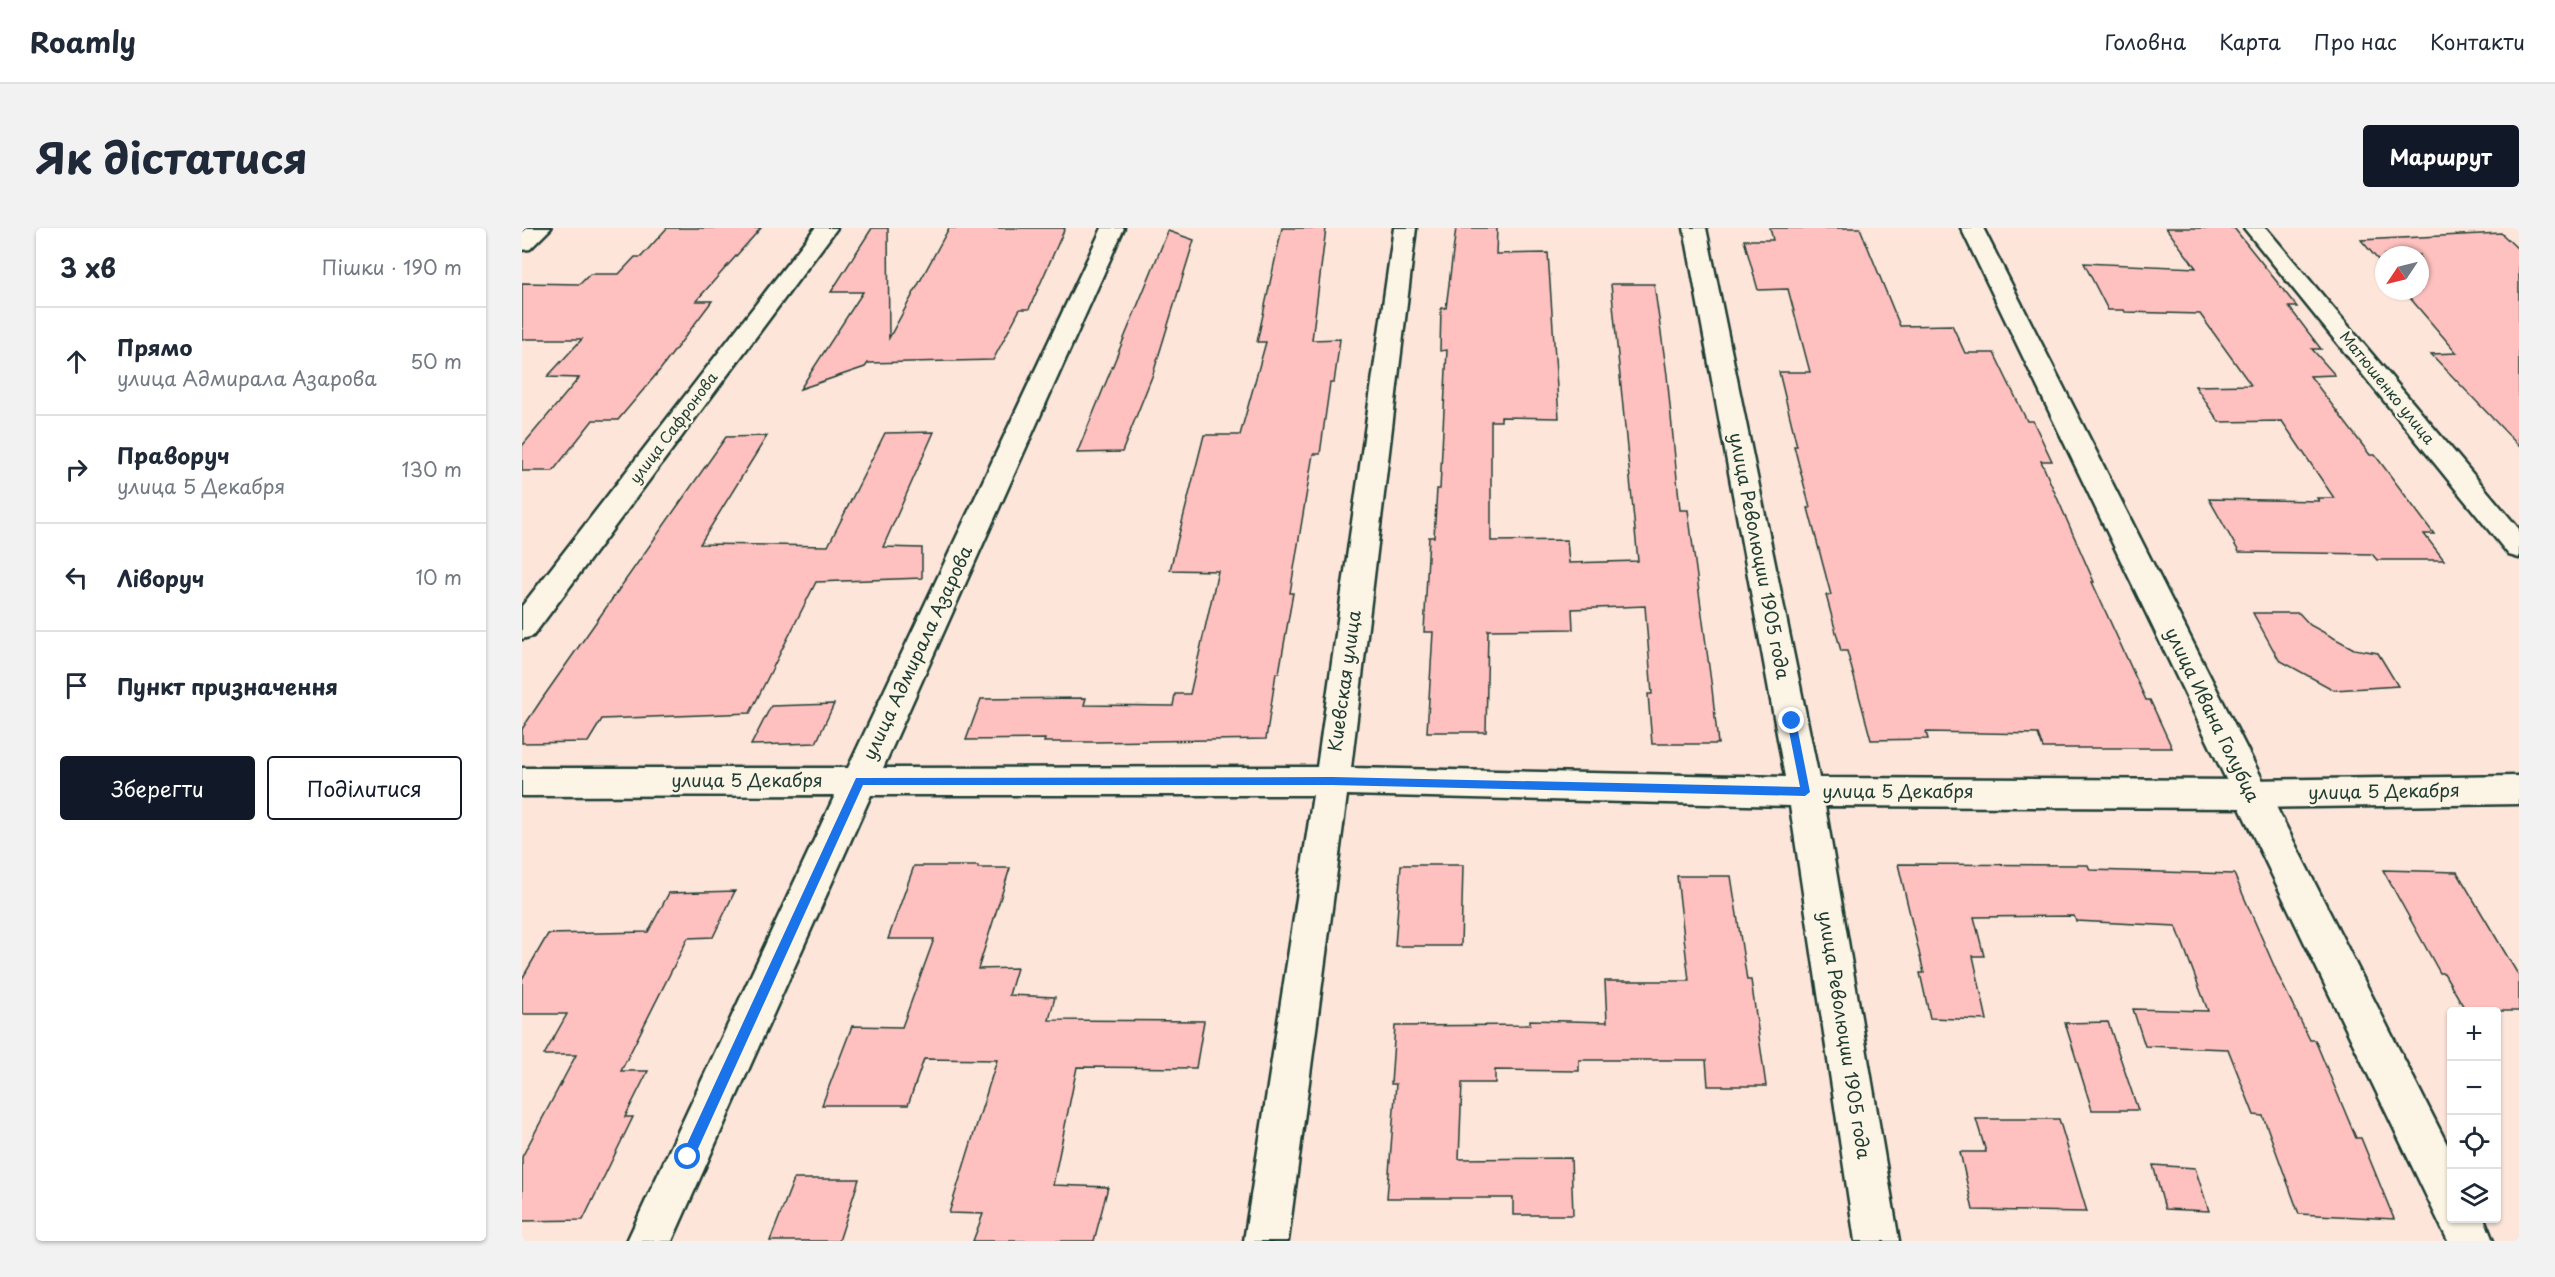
<!DOCTYPE html>
<html lang="uk">
<meta charset="utf-8">
<style>
:root{--surface:#fff;--page:#f2f2f3;--text:#1f2937;--muted:#747a83;--line:#e0e1e3;--accent:#111827}
body{margin:0;font-family:"Playpen Sans",sans-serif;background:var(--page);color:var(--text)}
.controls{position:absolute;right:18px;bottom:18px;display:grid;overflow:hidden;border-radius:6px;box-shadow:0 2px 4px #0004}
.controls button{width:54px;height:54px;display:grid;place-items:center;padding:0;border:0;border-bottom:2px solid var(--line);background:var(--surface);color:var(--text);font:30px sans-serif}
.compass{position:absolute;left:1853px;top:18px;width:54px;height:54px;border-radius:50%;background:var(--surface);box-shadow:0 2px 4px #0004;rotate:235deg}
.stop{position:absolute;width:18px;height:18px;margin:-14px;border:4px solid #1a73e8;border-radius:50%;background:#fff}
.stop.end{background:#1a73e8;border-color:#fff;box-shadow:0 2px 6px #0008}
.list{margin:0;padding:0;list-style:none}
h2{display:flex;justify-content:space-between;align-items:center;height:78px;margin:0;padding:0 24px;font-size:26px}
h2 small{font-size:20px;font-weight:400;color:var(--muted)}
.list li{display:grid;grid-template-columns:39px 1fr auto;gap:18px;align-items:center;box-sizing:border-box;height:108px;padding:0 24px;border-top:2px solid var(--line)}
.list b{display:block;font-size:22px;white-space:nowrap}
.list p{margin:0;font-size:20px;white-space:nowrap;color:var(--muted)}
.list em{font-size:20px;font-style:normal;color:var(--muted)}
.actions{display:flex;gap:12px;padding:18px 24px}
.actions a{flex:1;padding:14px 0;border:2px solid var(--accent);border-radius:6px;text-align:center;font-size:21px;color:var(--accent)}
.actions .main{background:var(--accent);color:#fff}
.icon{flex:none;width:33px;height:33px;fill:none;stroke:currentColor;stroke-width:2;stroke-linecap:round;stroke-linejoin:round}
.map{position:relative;flex:none;width:1997px;height:1013px;overflow:hidden;border-radius:6px}
header{display:flex;align-items:center;gap:36px;box-sizing:border-box;height:84px;padding:0 30px;background:var(--surface);border-bottom:2px solid var(--line)}
header strong{font-size:28px}
nav{display:flex;gap:33px;margin-inline-start:auto;font-size:21px}
.intro{display:flex;align-items:center;justify-content:space-between;box-sizing:border-box;height:144px;padding:0 36px}
h1{margin:0;font-size:42px}
.button{padding:15px 27px;border-radius:6px;background:var(--accent);color:#fff;font-size:21px;font-weight:700}
main{display:flex;gap:36px;padding:0 36px}
aside{flex:1;background:var(--surface);border-radius:6px;box-shadow:0 2px 4px #0004}
.map>svg:first-child{display:block}
</style>
<header>
<strong>Roamly</strong>
<nav><a>Головна</a><a>Карта</a><a>Про нас</a><a>Контакти</a></nav>
</header>
<div class="intro"><h1>Як дістатися</h1><a class="button">Маршрут</a></div>
<main>
<aside>
<h2>3 хв<small>Пішки · 190 m</small></h2>
<ul class="list">
<li><svg class="icon" aria-label="ahead" viewBox="0 0 24 24"><path d="M12 20V5M6 11l6-6 6 6"/></svg><div><b>Прямо</b><p>улица Адмирала Азарова</p></div><em>50 m</em></li>
<li><svg class="icon" aria-label="right" viewBox="0 0 24 24"><path d="M7 20v-9h11M14 6l5 5-5 5"/></svg><div><b>Праворуч</b><p>улица 5 Декабря</p></div><em>130 m</em></li>
<li><svg class="icon" aria-label="left" viewBox="0 0 24 24"><path d="M17 20v-9H6M10 6l-5 5 5 5"/></svg><div><b>Ліворуч</b></div><em>10 m</em></li>
<li><svg class="icon" aria-label="arrive" viewBox="0 0 24 24"><path d="M6 21V4h12l-3 4 3 4H6"/></svg><div><b>Пункт призначення</b></div></li>
</ul>
<div class="actions"><a class="main">Зберегти</a><a>Поділитися</a></div>
</aside>
<div class="map">
<svg width="1997" height="1013" viewBox="0 0 1997 1013">
<rect width="100%" height="100%" fill="#fde5da"/>
<filter id="ink" filterUnits="userSpaceOnUse"><feTurbulence type="fractalNoise" baseFrequency=".0167" numOctaves="2"/><feDisplacementMap in="SourceGraphic" scale="12" xChannelSelector="R" yChannelSelector="G"/><feConvolveMatrix kernelMatrix="1 2 1 2 8 2 1 2 1" color-interpolation-filters="sRGB"/></filter>
<g filter="url(#ink)">
<path fill="#fec1bf" stroke="#1f3d34" stroke-width="1.5" d="M 145,0 L 239,0 L 174,73 L 190,73 L 138,142 L 96,192 L 71,192 L 31,243 L 0,243 L 0,218 L 57,150 L 25,149 L 60,111 L 0,111 L 0,55 L 58,56 L 68,46 L 97,46 L 113,29 L 119,29 Z
M 350,0 L 366,0 L 367,110 L 427,0 L 543,0 L 507,81 L 498,81 L 471,132 L 346,135 L 343,139 L 278,161 L 341,64 L 309,64 Z
M 760,0 L 804,0 L 790,112 L 818,111 L 812,155 L 808,155 L 798,226 L 791,226 L 768,365 L 771,365 L 757,445 L 754,445 L 744,511 L 574,514 L 522,514 L 523,511 L 444,512 L 459,471 L 564,470 L 562,477 L 651,478 L 653,466 L 668,466 L 696,343 L 648,342 L 682,207 L 718,207 L 744,114 L 735,114 Z
M 934,0 L 975,0 L 974,26 L 1026,25 L 1037,190 L 979,189 L 979,193 L 969,193 L 969,313 L 1045,312 L 1047,335 L 1116,333 L 1089,56 L 1132,56 L 1145,147 L 1158,282 L 1166,282 L 1190,461 L 1196,516 L 1130,516 L 1126,466 L 1130,466 L 1123,378 L 1050,381 L 1051,401 L 966,402 L 964,504 L 905,504 L 911,404 L 902,404 L 907,309 L 912,309 L 915,261 L 918,261 L 925,122 L 918,123 L 919,80 L 924,80 Z
M 1248,0 L 1338,0 L 1378,98 L 1430,97 L 1443,125 L 1472,125 L 1505,193 L 1511,193 L 1530,233 L 1519,233 L 1572,354 L 1570,354 L 1624,472 L 1628,472 L 1650,520 L 1521,520 L 1516,506 L 1404,504 L 1406,511 L 1349,512 L 1325,423 L 1319,423 L 1304,367 L 1309,367 L 1286,280 L 1288,280 L 1272,218 L 1275,218 L 1257,144 L 1288,144 L 1266,61 L 1236,62 L 1222,12 L 1251,12 Z
M 1644,0 L 1712,0 L 1775,79 L 1767,79 L 1799,121 L 1790,121 L 1813,147 L 1788,148 L 1848,227 L 1853,227 L 1912,306 L 1902,306 L 1922,332 L 1855,332 L 1850,326 L 1717,324 L 1687,271 L 1797,273 L 1795,270 L 1812,270 L 1760,193 L 1697,194 L 1673,158 L 1729,157 L 1678,86 L 1603,84 L 1602,82 L 1586,82 L 1562,35 L 1674,40 Z
M 646,3 L 672,12 L 631,146 L 600,224 L 555,225 Z
M 1979,5 L 1997,22 L 1997,218 L 1909,126 L 1935,125 L 1882,63 L 1898,63 L 1898,27 L 1862,27 L 1862,39 L 1839,12 Z
M 412,204 L 361,319 L 400,320 L 400,350 L 294,354 L 228,485 L 80,491 L 66,514 L 0,515 L 0,501 L 22,468 L 204,209 L 245,208 L 178,316 L 306,318 L 363,205 Z
M 1731,385 L 1777,385 L 1788,397 L 1832,421 L 1856,425 L 1876,458 L 1812,462 L 1757,432 Z
M 312,476 L 294,515 L 229,517 L 249,478 Z
M 1376,636 L 1566,637 L 1568,642 L 1712,646 L 1756,747 L 1788,812 L 1793,812 L 1834,910 L 1839,910 L 1872,991 L 1777,986 L 1741,888 L 1732,887 L 1706,821 L 1623,818 L 1611,781 L 1686,783 L 1654,698 L 1554,693 L 1552,688 L 1452,689 L 1462,728 L 1451,728 L 1465,792 L 1408,790 L 1398,745 L 1402,745 Z
M 879,637 L 941,637 L 939,718 L 873,718 Z
M 392,638 L 456,638 L 456,640 L 488,640 L 456,741 L 495,740 L 487,767 L 533,769 L 527,792 L 682,793 L 674,840 L 555,839 L 531,957 L 586,959 L 572,1013 L 451,1013 L 461,986 L 427,985 L 475,832 L 402,831 L 386,877 L 300,877 L 330,798 L 380,799 L 412,711 L 366,711 Z
M 1861,642 L 1935,644 L 1997,748 L 1997,783 L 1944,783 L 1922,745 L 1918,745 Z
M 1155,648 L 1209,648 L 1225,752 L 1229,752 L 1244,858 L 1186,858 L 1184,832 L 1057,832 L 1057,843 L 973,842 L 973,855 L 940,855 L 937,931 L 1049,930 L 1051,987 L 991,987 L 991,970 L 865,970 L 874,856 L 869,856 L 873,798 L 1008,797 L 1008,792 L 1085,794 L 1083,753 L 1167,753 Z
M 213,663 L 191,709 L 166,710 L 99,843 L 126,843 L 103,889 L 111,889 L 61,992 L 0,993 L 0,929 L 54,827 L 22,827 L 45,786 L 0,786 L 0,751 L 26,706 L 126,704 L 147,665 Z
M 1586,794 L 1616,882 L 1570,882 L 1543,795 Z
M 1454,891 L 1537,891 L 1565,984 L 1451,982 L 1438,924 L 1464,924 Z
M 1631,937 L 1673,940 L 1687,983 L 1643,981 Z
M 272,951 L 337,951 L 317,1013 L 248,1013 Z"/>
<g fill="none" stroke-linecap="round" stroke-linejoin="round">
<defs>
<path id="street" d="M 293,0 L 315,0 L 11,408 L 0,411 L 0,378 Z
M 580,0 L 602,0 L 361,540 L 795,539 L 872,0 L 894,0 L 829,540 L 1263,549 L 1162,0 L 1184,0 L 1297,550 L 1729,552 L 1997,548 L 1997,576 L 1729,580 L 1303,578 L 1377,1013 L 1333,1013 L 1268,578 L 825,567 L 766,1013 L 722,1013 L 791,567 L 349,567 L 150,1013 L 105,1013 L 313,567 L 0,568 L 0,540 L 326,540 Z
M 1722,0 L 1744,0 L 1997,301 L 1997,330 L 1987,327 Z"/>
<path id="secondary" d="M 5,0 L 29,0 L 8,21 L 0,22 L 0,5 Z
M 1439,0 L 1461,0 L 1930,926 L 1930,990 L 1962,990 L 1971,1013 L 1926,1013 Z"/>
</defs>
<use href="#street" stroke="#1f3d34" stroke-width="5"/>
<use href="#secondary" stroke="#1f3d34" stroke-width="5"/>
<use href="#street" fill="#fcf5e5" fill-rule="evenodd"/>
<use href="#secondary" fill="#fcf5e5" fill-rule="evenodd"/>
</g>
</g>
<path fill="#1a73e8" d="M 1270,489 L 1274,493 L 1288,564 L 1283,568 L 810,557 L 341,557 L 170,934 L 166,936 L 161,934 L 159,929 L 334,550 L 810,549 L 1278,559 L 1265,493 Z"/>
<g text-anchor="middle" stroke-width="4.5" stroke-linejoin="round" paint-order="stroke">
<g font-size="15" fill="#1f3d34" stroke="#fcf5e5">
<text transform="translate(1865 160) rotate(51)" y="5">Матюшенко улица</text>
<text transform="translate(152 200) rotate(-53)" y="5">улица Сафронова</text>
</g>
<g font-size="18" fill="#1f3d34" stroke="#fcf5e5">
<text transform="translate(1237 328) rotate(79)" y="6">улица Революции 1905 года</text>
<text transform="translate(396 425) rotate(-65)" y="6">улица Адмирала Азарова</text>
<text transform="translate(823 453) rotate(-82)" y="6">Киевская улица</text>
<text transform="translate(1690 487) rotate(64)" y="6">улица Ивана Голубца</text>
<text x="225" y="559">улица 5 Декабря</text>
<text x="1376" y="570">улица 5 Декабря</text>
<text transform="translate(1862 564) rotate(-1)" y="6">улица 5 Декабря</text>
<text transform="translate(1322 807) rotate(81)" y="6">улица Революции 1905 года</text>
</g>
</g>
</svg>
<div class="controls">
<button>+</button>
<button>−</button>
<button><svg class="icon" aria-label="locate" viewBox="0 0 24 24"><circle cx="12" cy="12" r="6"/><path d="M12 2v4M12 18v4M2 12h4M18 12h4"/></svg></button>
<button><svg class="icon" aria-label="layers" viewBox="0 0 24 24"><path d="M12 4l9 5-9 5-9-5zM3 14l9 5 9-5"/></svg></button>
</div>
<svg class="compass" viewBox="-18 -18 36 36"><path d="M0-13l5 13h-10z" fill="#e53935"/><path d="M0 13l5-13h-10z" fill="#747a83"/></svg>
<div class="stop" style="left:166px;top:929px"></div>
<div class="stop end" style="left:1270px;top:493px"></div>
</div>
</main>
